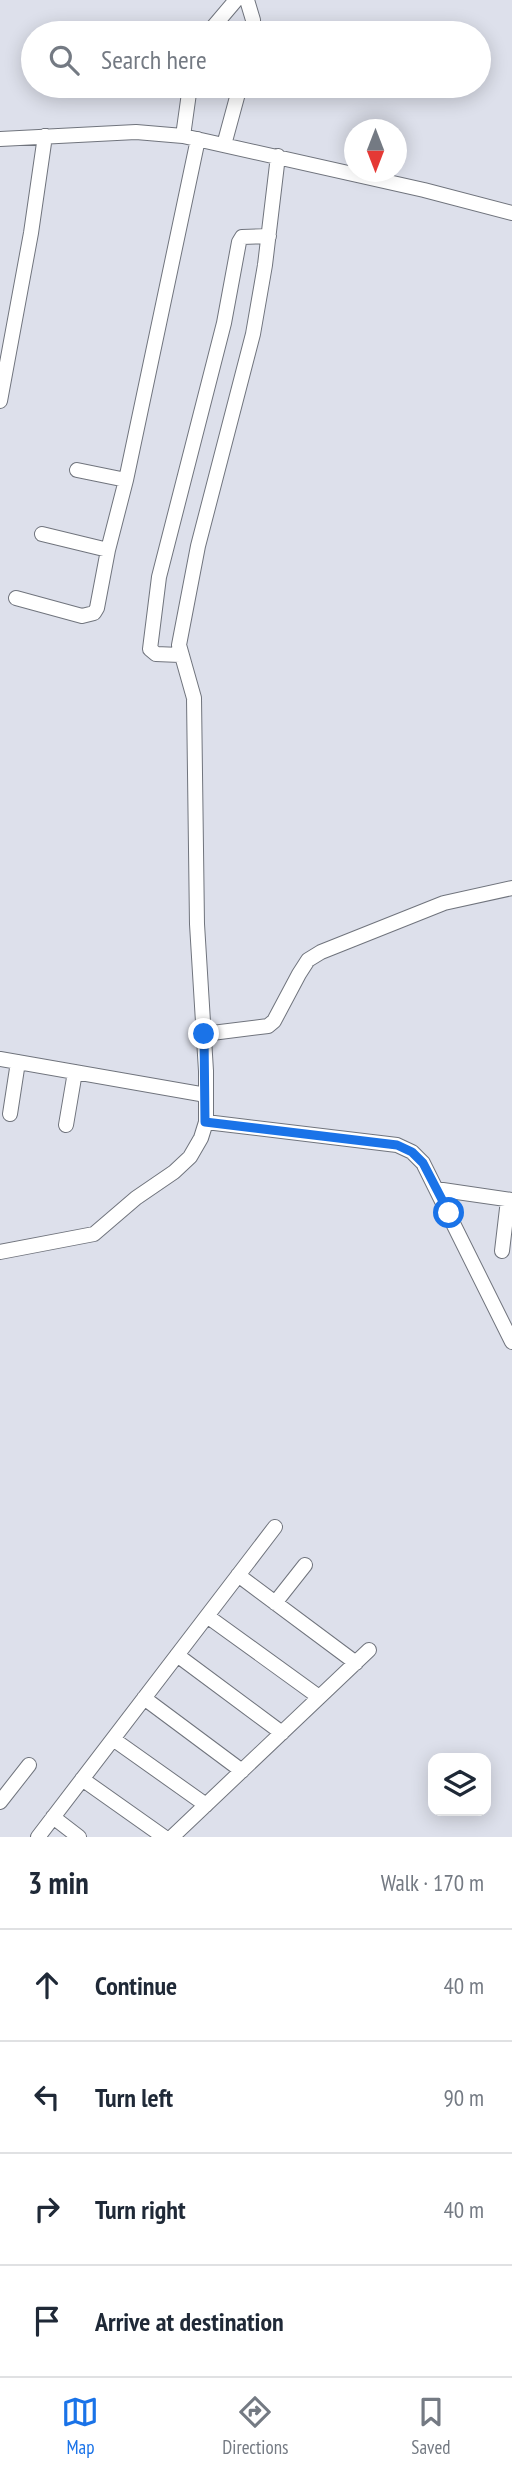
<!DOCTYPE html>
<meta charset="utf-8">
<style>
:root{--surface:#fff;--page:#f2f2f3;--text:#1f2937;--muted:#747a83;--line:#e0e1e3;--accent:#1a73e8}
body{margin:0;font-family:"PT Sans Narrow",sans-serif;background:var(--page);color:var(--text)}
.controls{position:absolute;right:21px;bottom:21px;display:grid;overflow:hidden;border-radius:14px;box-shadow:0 4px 18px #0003}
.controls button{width:63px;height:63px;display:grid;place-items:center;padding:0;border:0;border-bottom:2px solid var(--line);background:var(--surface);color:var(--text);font:35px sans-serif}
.compass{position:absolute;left:344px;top:119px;width:63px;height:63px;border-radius:50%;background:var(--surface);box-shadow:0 4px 18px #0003;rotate:180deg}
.stop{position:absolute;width:21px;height:21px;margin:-16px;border:5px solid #1a73e8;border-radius:50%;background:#fff}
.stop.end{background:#1a73e8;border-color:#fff;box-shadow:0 2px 7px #0008}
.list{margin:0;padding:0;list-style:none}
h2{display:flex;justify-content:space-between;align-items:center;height:91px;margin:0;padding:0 28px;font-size:30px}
h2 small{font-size:23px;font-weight:400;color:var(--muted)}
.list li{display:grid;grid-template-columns:46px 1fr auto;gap:21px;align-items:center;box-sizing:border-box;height:112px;padding:0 28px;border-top:2px solid var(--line)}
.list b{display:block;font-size:26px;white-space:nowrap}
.list em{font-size:23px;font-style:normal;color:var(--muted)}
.icon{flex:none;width:38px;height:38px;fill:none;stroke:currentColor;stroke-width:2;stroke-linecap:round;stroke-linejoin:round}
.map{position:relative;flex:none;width:512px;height:1837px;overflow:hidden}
.search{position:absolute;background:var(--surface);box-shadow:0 4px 18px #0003;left:21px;right:21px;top:21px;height:77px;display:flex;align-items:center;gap:18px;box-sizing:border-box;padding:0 24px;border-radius:38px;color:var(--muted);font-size:26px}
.sheet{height:539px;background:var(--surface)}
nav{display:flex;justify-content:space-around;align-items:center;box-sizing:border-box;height:98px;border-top:2px solid var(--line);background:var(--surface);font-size:19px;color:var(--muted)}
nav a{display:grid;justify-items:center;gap:4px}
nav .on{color:var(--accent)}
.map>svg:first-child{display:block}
</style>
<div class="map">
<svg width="512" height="1837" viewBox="0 0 512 1837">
<rect width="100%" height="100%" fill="#dde0eb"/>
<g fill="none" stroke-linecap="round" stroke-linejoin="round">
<defs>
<path id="minor" d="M 247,0 L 253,20 L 253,33
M 208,33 L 236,0
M 183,136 L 190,86
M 0,139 L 136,132 L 183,136 L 424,190 L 512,213
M 224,145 L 240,86
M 0,401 L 31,233 L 45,136
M 77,470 L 126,480
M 42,534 L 108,550
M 16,598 L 82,616 L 94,613 L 97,608 L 108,550 L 126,480 L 198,139
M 180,655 L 156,654 L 150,649 L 159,577 L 224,323 L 239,242 L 242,237 L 269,236
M 204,1034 L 268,1026 L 274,1021 L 299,974 L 308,960 L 321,952 L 444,903 L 512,888
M 0,1059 L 206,1095
M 10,1114 L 18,1062
M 206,1122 L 397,1145 L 412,1152 L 423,1163 L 512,1342
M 66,1125 L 75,1072
M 436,1189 L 512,1200
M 502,1251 L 508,1200
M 0,1252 L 94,1234 L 136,1198 L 174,1172 L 190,1157 L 201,1138 L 206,1122 L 206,1071 L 197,924 L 194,698 L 179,645 L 198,546 L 253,334 L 265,265 L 278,156
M 238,1575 L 356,1663
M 275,1603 L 305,1565
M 207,1616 L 319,1697
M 177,1655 L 282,1733
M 144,1698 L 242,1771
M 113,1739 L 206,1805
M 82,1779 L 164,1837
M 0,1802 L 29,1765
M 53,1817 L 79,1837
M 38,1837 L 275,1527
M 172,1837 L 369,1650"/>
</defs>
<use href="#minor" stroke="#70747d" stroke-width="16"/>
<use href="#minor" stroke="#fff" stroke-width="14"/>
</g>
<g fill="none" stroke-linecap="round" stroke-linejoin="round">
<path stroke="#1a73e8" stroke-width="9" d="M 204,1034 L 205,1122 L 397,1145 L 412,1152 L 423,1163 L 449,1213"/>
</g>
</svg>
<div class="controls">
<button><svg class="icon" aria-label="layers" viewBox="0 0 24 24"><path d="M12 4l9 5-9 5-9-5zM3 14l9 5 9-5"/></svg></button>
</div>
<svg class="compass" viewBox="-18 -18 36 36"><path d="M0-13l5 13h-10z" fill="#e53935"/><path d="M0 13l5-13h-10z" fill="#747a83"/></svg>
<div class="stop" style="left:449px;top:1213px"></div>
<div class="stop end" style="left:204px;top:1034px"></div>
<div class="search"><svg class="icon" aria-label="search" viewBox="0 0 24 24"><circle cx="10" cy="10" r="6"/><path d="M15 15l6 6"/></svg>Search here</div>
</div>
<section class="sheet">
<h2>3 min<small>Walk · 170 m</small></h2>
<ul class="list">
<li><svg class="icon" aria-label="ahead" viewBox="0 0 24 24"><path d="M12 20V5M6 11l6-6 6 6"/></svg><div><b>Continue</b></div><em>40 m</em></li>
<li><svg class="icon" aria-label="left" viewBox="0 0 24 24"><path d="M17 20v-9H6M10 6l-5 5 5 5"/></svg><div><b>Turn left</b></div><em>90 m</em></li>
<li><svg class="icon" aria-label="right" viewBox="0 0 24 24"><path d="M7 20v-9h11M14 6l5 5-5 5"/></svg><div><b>Turn right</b></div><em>40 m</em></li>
<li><svg class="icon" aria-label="arrive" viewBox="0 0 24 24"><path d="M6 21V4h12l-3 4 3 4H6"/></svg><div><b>Arrive at destination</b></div></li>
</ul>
</section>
<nav>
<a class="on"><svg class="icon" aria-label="map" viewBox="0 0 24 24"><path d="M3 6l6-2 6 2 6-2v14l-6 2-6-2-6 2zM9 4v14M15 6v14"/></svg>Map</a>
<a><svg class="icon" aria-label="directions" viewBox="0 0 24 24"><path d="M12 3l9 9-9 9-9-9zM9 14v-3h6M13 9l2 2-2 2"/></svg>Directions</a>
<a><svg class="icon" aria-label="saved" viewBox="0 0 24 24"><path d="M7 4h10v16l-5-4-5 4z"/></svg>Saved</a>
</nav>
